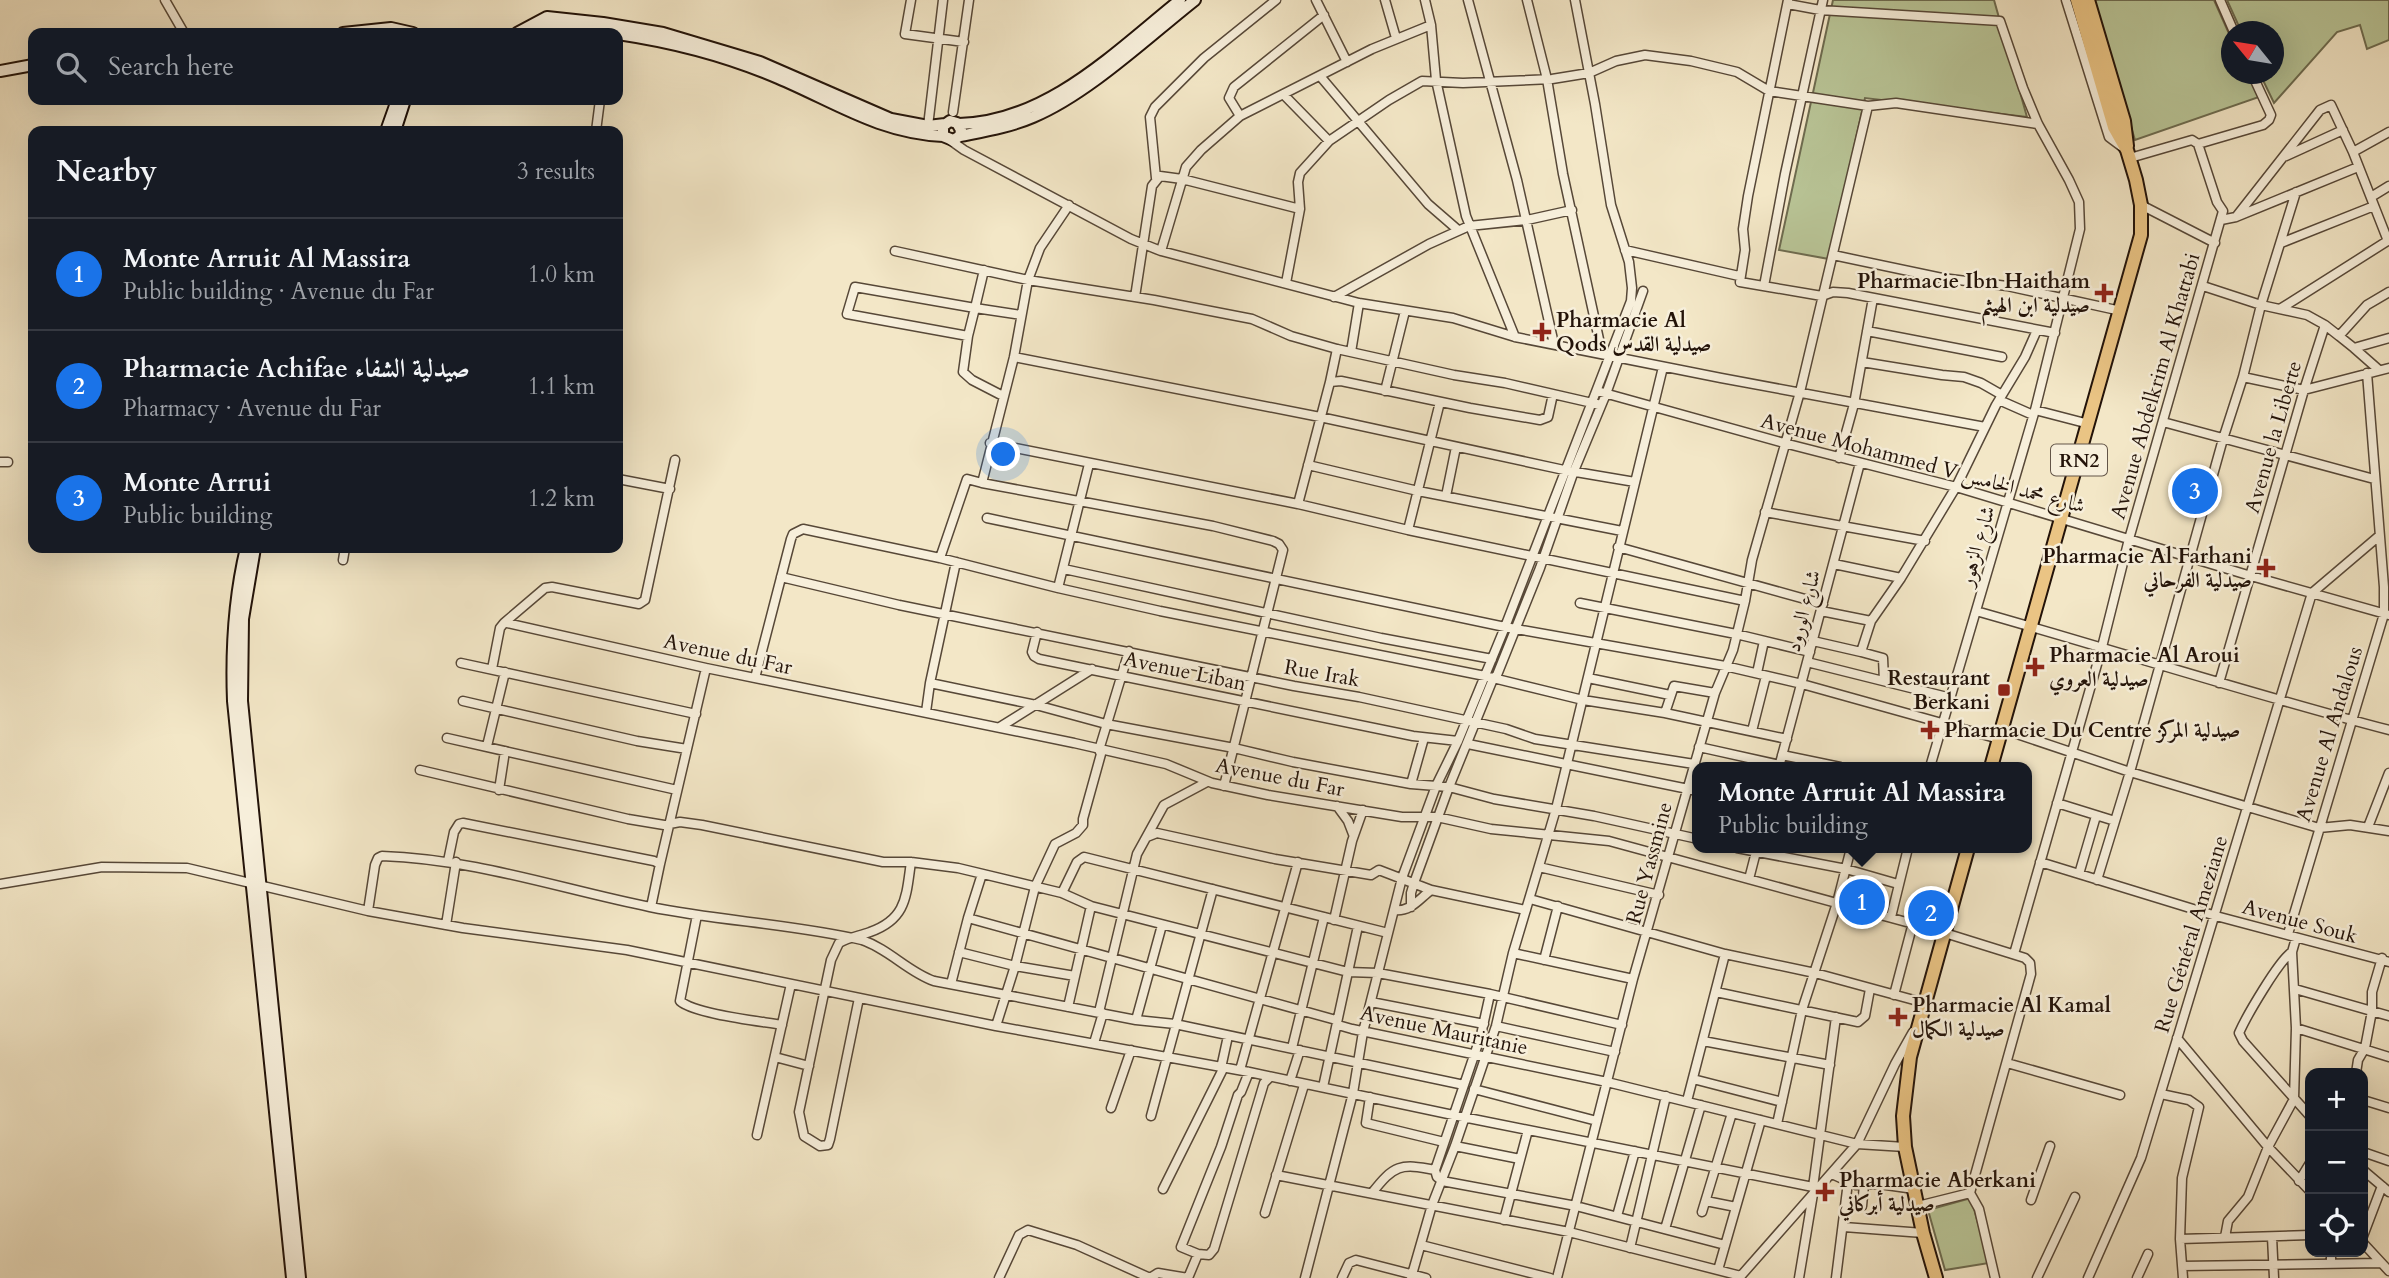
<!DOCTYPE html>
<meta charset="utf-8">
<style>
:root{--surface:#171b24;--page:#242831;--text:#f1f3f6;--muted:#9ea1a6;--line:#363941;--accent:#1a73e8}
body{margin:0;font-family:Cardo,Amiri,serif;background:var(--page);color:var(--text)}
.controls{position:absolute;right:21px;bottom:21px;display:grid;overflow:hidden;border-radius:14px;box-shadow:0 7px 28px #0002}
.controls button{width:63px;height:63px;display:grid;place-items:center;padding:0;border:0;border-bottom:2px solid var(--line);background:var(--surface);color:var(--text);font:35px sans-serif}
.compass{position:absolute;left:2221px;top:21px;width:63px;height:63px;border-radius:50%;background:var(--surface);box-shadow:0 7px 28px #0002;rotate:300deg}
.you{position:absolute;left:1004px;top:455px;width:24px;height:24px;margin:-18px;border:5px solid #fff;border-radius:50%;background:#1a73e8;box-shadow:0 0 0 10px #1a73e833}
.badge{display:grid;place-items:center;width:46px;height:46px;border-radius:50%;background:var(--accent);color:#fff;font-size:23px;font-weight:700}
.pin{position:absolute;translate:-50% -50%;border:4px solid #fff;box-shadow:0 2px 7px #0006}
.popup{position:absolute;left:1692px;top:762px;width:340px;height:91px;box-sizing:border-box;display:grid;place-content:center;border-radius:14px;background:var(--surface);filter:drop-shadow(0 2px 5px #0005);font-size:23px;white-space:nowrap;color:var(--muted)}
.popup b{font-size:26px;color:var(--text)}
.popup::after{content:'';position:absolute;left:50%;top:100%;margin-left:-14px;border:14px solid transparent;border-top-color:var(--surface)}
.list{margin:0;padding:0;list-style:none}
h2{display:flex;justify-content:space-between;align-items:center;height:91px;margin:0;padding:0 28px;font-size:30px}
h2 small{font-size:23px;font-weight:400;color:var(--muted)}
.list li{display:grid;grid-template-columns:46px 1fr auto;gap:21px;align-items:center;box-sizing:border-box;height:112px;padding:0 28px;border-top:2px solid var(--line)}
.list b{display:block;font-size:26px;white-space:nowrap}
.list p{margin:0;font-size:23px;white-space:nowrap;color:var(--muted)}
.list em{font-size:23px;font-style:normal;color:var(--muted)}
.icon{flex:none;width:38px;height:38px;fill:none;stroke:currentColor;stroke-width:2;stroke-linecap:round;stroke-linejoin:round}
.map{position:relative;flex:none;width:2389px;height:1278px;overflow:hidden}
.search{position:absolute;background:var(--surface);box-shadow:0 7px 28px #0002;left:28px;top:28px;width:595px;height:77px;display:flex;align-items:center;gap:18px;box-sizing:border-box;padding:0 24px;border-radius:14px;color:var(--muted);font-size:26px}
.panel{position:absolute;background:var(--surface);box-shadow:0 7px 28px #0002;left:28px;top:126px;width:595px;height:427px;border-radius:14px}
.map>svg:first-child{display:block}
</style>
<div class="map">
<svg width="2389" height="1278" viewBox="0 0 2389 1278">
<rect width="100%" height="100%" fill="#f3e7c7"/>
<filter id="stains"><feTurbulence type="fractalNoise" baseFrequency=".00286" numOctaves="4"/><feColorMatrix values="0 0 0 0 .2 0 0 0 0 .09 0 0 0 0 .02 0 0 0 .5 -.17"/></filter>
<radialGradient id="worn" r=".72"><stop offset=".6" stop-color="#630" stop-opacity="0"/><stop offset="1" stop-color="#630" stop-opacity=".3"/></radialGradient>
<path fill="#b9c597" stroke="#6e6c50" stroke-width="2" d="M 1833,0 L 1994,0 L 2027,117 L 1865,98 L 1829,259 L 1779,250 Z
M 2093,0 L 2214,0 L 2231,38 L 2232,74 L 2248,74 L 2259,97 L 2135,140 Z
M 2227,0 L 2389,0 L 2389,40 L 2367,49 L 2360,25 L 2337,32 L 2274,103 L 2260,74 L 2274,74 L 2274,32 L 2241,31 Z
M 1971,1198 L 1989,1263 L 1945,1270 L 1928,1210 Z"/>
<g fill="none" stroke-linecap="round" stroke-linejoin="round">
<defs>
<path id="street" d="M 165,0 L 184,33
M 911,0 L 905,34 L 964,42
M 1316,0 L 1347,62
M 1385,0 L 1396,38
M 1425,0 L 1431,25 L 1436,80 L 1466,216 L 1515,337
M 1468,0 L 1517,180 L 1554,344
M 1527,0 L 1547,79 L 1563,174 L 1602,353
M 1788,0 L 1748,196 L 1743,229 L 1745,250 L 1740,282 L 1822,296 L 1833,292 L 1848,293 L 2055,333
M 2066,0 L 2109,137 L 2121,146
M 2220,0 L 2234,32
M 1788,4 L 1820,10 L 2000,21 L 2023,88 L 2038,124 L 2069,180 L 2079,202 L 2080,229 L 2035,410 L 1930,767
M 1320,76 L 1428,204 L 1458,230
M 1284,95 L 1329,141
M 953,112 L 969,0
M 1240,116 L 1229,98 L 1234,87 L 1324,15
M 928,126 L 943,0
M 596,131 L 600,100
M 950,140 L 964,150 L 1131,239 L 1161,251 L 1359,303 L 1453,318 L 1515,337 L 1721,378 L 1985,427
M 2353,152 L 2389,132
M 2286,156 L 2343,130
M 2130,158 L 2192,140 L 2198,144 L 2263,125 L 2269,120 L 2271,115 L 2252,74
M 1156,178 L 1150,117 L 1155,107 L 1204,58 L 1276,0
M 2371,197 L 2389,186
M 2141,205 L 2215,243
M 2236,217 L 2320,110 L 2331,105 L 2353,152 L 2388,241
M 2221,220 L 2236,217 L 2358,167
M 2281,243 L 2374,206
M 1625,250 L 1739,276
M 895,251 L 1028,280 L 1154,300 L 1252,319 L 1291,336 L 1337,349 L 1454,375 L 1505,383 L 1601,405
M 1161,251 L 1186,167 L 1201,150 L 1240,116 L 1372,49 L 1431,25
M 1833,255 L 1942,278 L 2007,286 L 2121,311
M 1286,283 L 1300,209 L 1298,182 L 1300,173 L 1329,141 L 1389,100 L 1422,81 L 1463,83 L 1552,79 L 1589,73 L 1616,61 L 1645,55 L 1691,61 L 1737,72 L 1769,91 L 1868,106
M 1764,286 L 1785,174 L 1823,0
M 2203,286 L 2261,305 L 2307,315 L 2325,325 L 2304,390 L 2219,683
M 1135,297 L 1152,186 L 1160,176 L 1182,179 L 1300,209
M 1334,297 L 1429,244 L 1469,226 L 1527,220 L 1572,210
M 2280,309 L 2389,240
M 2325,325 L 2339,336 L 2367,305 L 2389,292
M 1867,331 L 2002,357
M 968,336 L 847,314 L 855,287 L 975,308 L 984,270
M 2339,336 L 2354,348 L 2389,338
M 2354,348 L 2379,370
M 1351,352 L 1359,303
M 1014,357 L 1320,417 L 1564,470 L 1635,482
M 1862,362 L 1942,375 L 1964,377 L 1981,383 L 2002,395
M 2243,377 L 2304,390 L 2389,368
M 1330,382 L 1337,349
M 1385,391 L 1405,311
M 1597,391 L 1784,443 L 1956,487 L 2251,576 L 2389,615
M 1003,396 L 972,380 L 963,372 L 968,336 L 975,308 L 1021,315
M 1999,400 L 2033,415
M 2035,410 L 2089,424
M 2163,422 L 2374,479
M 990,443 L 1298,504 L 1408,530 L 1745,601
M 1839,458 L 1854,404 L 1873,298
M 0,462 L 8,462
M 1308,465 L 1418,491 L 1622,531
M 618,479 L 670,489
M 982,483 L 1213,526 L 1273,541 L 1279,544 L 1283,550 L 1224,786
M 1446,496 L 1456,447
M 1298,504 L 1330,382 L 1341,381 L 1470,408 L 1540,420 L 1548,417 L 1553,394
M 1765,512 L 1925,541
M 987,518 L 1505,627 L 1725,666 L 1802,684 L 1999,739
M 1408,530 L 1440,402
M 1618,547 L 1823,604
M 940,558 L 967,479 L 982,483 L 1014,357 L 1028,280 L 1040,248 L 1069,205
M 343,560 L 345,548
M 1834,564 L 1901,578 L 1956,487 L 1996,405 L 2025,357 L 2037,330
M 1064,569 L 1381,638 L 1492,659
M 781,577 L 899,605 L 1294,686 L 1359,697 L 1506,729 L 1535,739 L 1694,764
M 1058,588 L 1089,464
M 1580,603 L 1736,634 L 1810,652
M 1821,611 L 1871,621
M 1976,611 C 2114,650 2251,694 2389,730
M 504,623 L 545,588 L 552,587 L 639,604 L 645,600 L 675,460
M 1037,632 L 1032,652 L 1034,656 L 1039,659 L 1413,736 L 1458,741
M 1813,641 L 1861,652
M 1807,662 L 1951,698
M 461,663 L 696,714
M 492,669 L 500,628 L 504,623 L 507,623 L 706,668 L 1074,743 L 1166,764 L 1212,783 L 1268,795 L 1402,817 L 1437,817 L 1491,829 L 1609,841 L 1932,929 L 2025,958 L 2030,963 L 2031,974 L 1970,1193 L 1979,1209 L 1995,1278
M 1757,673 L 1764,641
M 755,678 L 791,539 L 793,534 L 803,529 L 940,558 L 1058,588 L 1160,611 L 1485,676 L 1583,700 L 1665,713 L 1787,739
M 1588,678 L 1670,695
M 1884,681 L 1883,658 L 1861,652 L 1871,621 L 1901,578
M 930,683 L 1036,705 L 1106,724 L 1234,748 L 1293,762 L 1411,784 L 1449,787 L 1494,799 L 1594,816 L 1698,839
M 463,701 L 637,741 L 687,749
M 926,712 L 930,683 L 956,562
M 1665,713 L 1674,686 L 1715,693
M 1000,727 L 1092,669
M 2002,729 L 2130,772 L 2319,828 L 2350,825 L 2389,831
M 1752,731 L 1766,676
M 447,738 L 677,790
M 1468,744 L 1698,791
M 487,746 L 505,672
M 1699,747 L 1780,765
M 1782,755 L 1840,767
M 1779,767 L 1860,463
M 420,770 L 628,819 L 664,825 L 680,822 L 702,825 L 883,862 L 911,862 L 958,868 L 1062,893 L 1091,906 L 1348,972 L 1358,926
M 1411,784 L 1424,738
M 499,790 L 505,751
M 2057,803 L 2115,821
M 1337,806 L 1348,821 L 1353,834
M 2368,827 L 2389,773
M 1147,837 L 1157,833 L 1275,859 L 1371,875 L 1379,870 L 1431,890
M 1737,848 L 1846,869 L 1898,884
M 448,861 L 454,832 L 459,824 L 463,823 L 654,861 L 660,864 L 651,907
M 2040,862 L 2216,916 L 2389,962
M 660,864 L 706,668
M 1539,867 L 1659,895
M 2079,874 L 2096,816
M 1749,879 L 1757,848
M 2097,880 L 2130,772 L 2223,439 L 2243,377 L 2261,305 L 2296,192
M 0,884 L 102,867 L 187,868 L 368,911 L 463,928 L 627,950 L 996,1026 L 1249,1072 L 1453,1115 L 1818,1188
M 1062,893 L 1077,862 L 1084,857 L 1388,933
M 1530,899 L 1725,954 L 1815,973 L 1925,1003
M 1411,907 L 1411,893 L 1414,883 L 1449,787 L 1493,679 L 1497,675 L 1540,568 L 1574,471 L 1606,394 L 1643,291
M 1394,910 C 1411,912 1419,899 1431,890 L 1526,910
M 368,911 L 375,865 L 378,858 L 382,856 C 474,859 561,889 650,907 C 720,921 793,924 862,940 C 889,949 908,972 934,981 L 1136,1020 L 1175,1024 L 1464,1085
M 697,915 L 680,1001 C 695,1014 759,1021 782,1025
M 1891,917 L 1908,848
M 968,918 L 982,874
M 1334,920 L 1352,841 L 1363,810
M 446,925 L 456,862
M 2288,934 L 2384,614 L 2384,587 L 2367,373
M 959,952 L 1015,966 L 1075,976
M 2292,952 C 2279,960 2246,1017 2239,1033 L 2243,1041 L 2310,1116
M 1513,953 L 1633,979
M 2014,954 L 2102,647 L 2129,539 L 2223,211 L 2217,202 L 2198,144
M 1544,960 L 1558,906
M 951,984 L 968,918 L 1336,1020 L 1338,1025 L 1352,1029 L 1607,1082 L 1857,1144 L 1905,1147
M 2295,989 L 2389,1016
M 1716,992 L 1858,1022 L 1865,1016 L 1870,989
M 1490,994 L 1481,1035 L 1435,1170 L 1437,1177 L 1442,1181 L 1576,1206 L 1725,1245
M 1894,995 L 1913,923
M 859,998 L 830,1139 L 828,1145 L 820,1146 L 804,1136 L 799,1112 L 831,960 L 839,943 C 849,937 860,936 870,932 C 907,919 906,896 911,862
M 1371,1002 L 1484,1024
M 1068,1007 L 1091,906
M 1099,1012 L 1137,854 L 1164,805 L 1207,782
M 1136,1020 L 1162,925
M 996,1026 L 1015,966 L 1035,887 L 1055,844 L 1076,833 L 1083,825 L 1083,819 L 1101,754 L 1099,750 L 1129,651
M 1496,1026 L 1615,1052
M 2296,1028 L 2389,1057
M 2177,1038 L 2268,1147 L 2310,1191
M 1703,1041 L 1830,1065
M 1094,1043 L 1103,1013
M 1292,1048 L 1324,917
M 775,1057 L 809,1066
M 2007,1063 L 2120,1095
M 1240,1070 L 1298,862
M 1249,1072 L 1241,1092 L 1238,1095 L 1221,1147 L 1181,1247 L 1198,1254 L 1209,1255 L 1214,1249 L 1264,1083 L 1270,1077
M 2356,1073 L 2358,1060 L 2365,1048 L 2372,1011 L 2372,992 L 2382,958
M 1693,1079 L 1782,1102
M 1290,1081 L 1300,1050
M 1323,1087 L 1348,972 L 1378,973 L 1490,994 L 1622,1025
M 1474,1089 L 1597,1121
M 2161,1094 L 2189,1100 L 2199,1107 L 2182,1178 L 2180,1239 L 2183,1278
M 1370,1097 L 1366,1123 L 1444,1142
M 2363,1100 L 2389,1108
M 1687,1101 L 1725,954
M 1111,1108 L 1131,1050
M 1151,1116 L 1213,889
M 1777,1124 L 1802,1010 L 1837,903 L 1851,848
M 757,1135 L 791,984
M 1455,1146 L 1520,1159
M 2363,1152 L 2389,1161
M 2363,1170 L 2389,1192
M 1832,1174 L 1856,1185 L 1879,1184 L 1914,1189
M 1276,1175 L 1569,1232 L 1741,1276
M 2299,1181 L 2310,1163
M 1813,1187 L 1836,1017
M 1163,1189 L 1222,1071 L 1221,1068 L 1228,1036
M 1372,1193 C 1394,1165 1400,1163 1435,1170
M 2031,1200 L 2050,1146
M 1706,1201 L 1736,1207
M 1862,1206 L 1864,1185
M 1918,1206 L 1970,1193
M 1702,1212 L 1732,1113
M 1265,1213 L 1304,1085
M 1617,1216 L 1635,1151
M 1504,1220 L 1528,1130
M 1844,1227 L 1923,1233
M 1665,1229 L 1701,1105
M 2363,1236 L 2382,1186
M 2225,1237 L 2228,1221 L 2248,1197 L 2268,1147 L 2294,1099 L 2296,1028 L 2292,952 L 2296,938
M 2272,1237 L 2274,1278
M 2180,1239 L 2310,1235
M 2363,1243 L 2389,1271
M 1421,1245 L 1550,1278
M 1630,1248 L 1666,1096
M 2331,1263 L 2331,1252
M 2182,1266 L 2380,1263
M 1718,1270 L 1761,1120
M 999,1278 L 1019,1235 L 1028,1230 L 1077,1245 L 1150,1278
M 1150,1278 L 1158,1273 L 1188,1278
M 1188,1278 L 1198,1254
M 1305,1278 L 1353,1093 L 1363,1032 L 1402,878 L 1436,786 L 1458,741 L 1505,627 L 1631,301 L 1632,288 L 1629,262 L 1611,205 L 1595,104 L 1575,0
M 1342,1278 L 1349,1263 L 1356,1260 L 1426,1278
M 1411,1278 L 1432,1205 L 1455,1146 L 1496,1026 L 1513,953 L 1556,809 L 1663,367
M 1557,1278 L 1633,979 L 1715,693 L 1733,650 L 1745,601 L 1752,560 L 1800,392 L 1868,106 L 1896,103 L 2038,124
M 1739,1278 L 1857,1144 L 1895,1064 L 1913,1032
M 1799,1278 L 1813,1194
M 1836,1278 L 1848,1182
M 2037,1278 L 2075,1197
M 2088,1278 L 2141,1158 L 2312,593 L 2379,536
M 2137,1278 L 2148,1254"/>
<path id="secondary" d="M 533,25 L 616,33
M 343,33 L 391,28 L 413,33
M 517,33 L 547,17 L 603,23 L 663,33 L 760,62 L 891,119 L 928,126 L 945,124
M 618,34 C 672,42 727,56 778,78 C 835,102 879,133 943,136
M 0,71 L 33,65
M 959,124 C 1047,122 1115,52 1180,0
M 386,131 L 397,100
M 395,131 L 405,100
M 960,136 L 961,130 L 957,123 L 950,121 L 943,126 L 943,136 L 953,140 L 960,136 C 985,131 1010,127 1033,117 C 1088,94 1148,37 1195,0
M 246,548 C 234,598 231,649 233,701 L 292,1278
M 255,548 L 243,619 L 242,701 L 300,1278"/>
<path id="primary" d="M 2088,0 L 2124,121 L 2127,146
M 1991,767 L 2141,235 L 2141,205 L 2136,180 L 2127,150 L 2114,127 L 2077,0
M 1936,1278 L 1923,1233 L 1905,1147 L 1903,1116 L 1910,1057 L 1968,848"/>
</defs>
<use href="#street" stroke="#574838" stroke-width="11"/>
<use href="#secondary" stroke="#231309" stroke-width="14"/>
<use href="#primary" stroke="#231309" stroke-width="16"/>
<use href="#street" stroke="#f7efdb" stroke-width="8"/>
<use href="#secondary" stroke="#f7efdb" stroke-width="10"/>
<use href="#primary" stroke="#eac484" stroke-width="12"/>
</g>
<g fill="#8f2418" stroke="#f7efdb" stroke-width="2.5">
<path d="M2100.5 282.5h7v7h7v7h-7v7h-7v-7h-7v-7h7z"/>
<path d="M1538.5 321.5h7v7h7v7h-7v7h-7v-7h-7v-7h7z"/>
<path d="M2262.5 557.5h7v7h7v7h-7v7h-7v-7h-7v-7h7z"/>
<path d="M2031.5 656.5h7v7h7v7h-7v7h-7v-7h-7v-7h7z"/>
<rect x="1997" y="683" width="14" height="14" rx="3.5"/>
<path d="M1926.5 719.5h7v7h7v7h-7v7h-7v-7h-7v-7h7z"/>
<path d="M1894.5 1006.5h7v7h7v7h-7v7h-7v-7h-7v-7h7z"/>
<path d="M1821.5 1181.5h7v7h7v7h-7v7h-7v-7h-7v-7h7z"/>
</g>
<g text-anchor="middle" stroke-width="5" stroke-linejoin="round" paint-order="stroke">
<rect fill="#f7efdb" stroke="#635548" stroke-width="2" x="2051" y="444.5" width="56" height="31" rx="5"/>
<g font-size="19" font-weight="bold" fill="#231309">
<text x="2079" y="467">RN2</text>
</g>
<g font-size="21" font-weight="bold" fill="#231309" stroke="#f7efdb" text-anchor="start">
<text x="2090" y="288" text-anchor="end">Pharmacie Ibn Haitham<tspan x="2090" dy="24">صيدلية ابن الهيثم</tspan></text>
<text x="1556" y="327">Pharmacie Al<tspan x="1556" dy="24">Qods صيدلية القدس</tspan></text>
<text x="2252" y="563" text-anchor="end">Pharmacie Al Farhani<tspan x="2252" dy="24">صيدلية الفرحاني</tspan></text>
<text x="2049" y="662">Pharmacie Al Aroui<tspan x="2049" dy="24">صيدلية العروي</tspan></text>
<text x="1990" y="685" text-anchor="end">Restaurant<tspan x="1990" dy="24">Berkani</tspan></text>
<text x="1944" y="737">Pharmacie Du Centre صيدلية المركز</text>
<text x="1912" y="1012">Pharmacie Al Kamal<tspan x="1912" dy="24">صيدلية الكمال</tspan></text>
<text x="1839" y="1187">Pharmacie Aberkani<tspan x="1839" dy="24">صيدلية أبركاني</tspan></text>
</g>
<g font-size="21" fill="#231309" stroke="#f7efdb">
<text transform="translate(2155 386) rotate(-74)" y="7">Avenue Abdelkrim Al Khattabi</text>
<text transform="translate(2273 437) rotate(-74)" y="7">Avenue la Liberte</text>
<text transform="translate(1923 463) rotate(15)" y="7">Avenue Mohammed V شارع محمد الخامس</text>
<text transform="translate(1977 546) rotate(-74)" y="7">شارع الزهور</text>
<text transform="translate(1803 611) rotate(-75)" y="7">شارع الورود</text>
<text transform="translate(728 654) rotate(12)" y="7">Avenue du Far</text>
<text transform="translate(1185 671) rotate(12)" y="7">Avenue Liban</text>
<text transform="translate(1322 673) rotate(10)" y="7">Rue Irak</text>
<text transform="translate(2329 734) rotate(-73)" y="7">Avenue Al Andalous</text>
<text transform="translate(1280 777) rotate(11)" y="7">Avenue du Far</text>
<text transform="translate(1649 863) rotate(-75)" y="7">Rue Yassmine</text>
<text transform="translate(2300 921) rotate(15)" y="7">Avenue Souk</text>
<text transform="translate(2191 934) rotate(-73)" y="7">Rue Général Ameziane</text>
<text transform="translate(1444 1030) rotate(12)" y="7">Avenue Mauritanie</text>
</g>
</g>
<rect width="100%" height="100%" filter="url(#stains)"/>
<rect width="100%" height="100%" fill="url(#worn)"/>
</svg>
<div class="controls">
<button>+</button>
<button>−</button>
<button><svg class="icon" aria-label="locate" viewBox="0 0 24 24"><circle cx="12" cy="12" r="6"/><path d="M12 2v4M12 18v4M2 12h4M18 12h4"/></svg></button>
</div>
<svg class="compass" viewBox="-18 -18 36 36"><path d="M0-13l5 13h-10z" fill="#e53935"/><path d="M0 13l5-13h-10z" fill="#9ea1a6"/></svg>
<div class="you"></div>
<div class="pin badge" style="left:1862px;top:902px">1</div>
<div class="popup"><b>Monte Arruit Al Massira</b>Public building</div>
<div class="pin badge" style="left:1931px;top:913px">2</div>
<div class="pin badge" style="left:2195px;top:491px">3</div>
<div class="search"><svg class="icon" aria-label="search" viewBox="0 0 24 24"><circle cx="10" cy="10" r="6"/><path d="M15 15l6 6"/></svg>Search here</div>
<section class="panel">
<h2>Nearby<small>3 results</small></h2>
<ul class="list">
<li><span class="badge">1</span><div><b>Monte Arruit Al Massira</b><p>Public building · Avenue du Far</p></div><em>1.0 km</em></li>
<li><span class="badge">2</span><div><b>Pharmacie Achifae صيدلية الشفاء</b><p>Pharmacy · Avenue du Far</p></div><em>1.1 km</em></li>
<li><span class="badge">3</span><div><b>Monte Arrui</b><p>Public building</p></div><em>1.2 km</em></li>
</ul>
</section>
</div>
